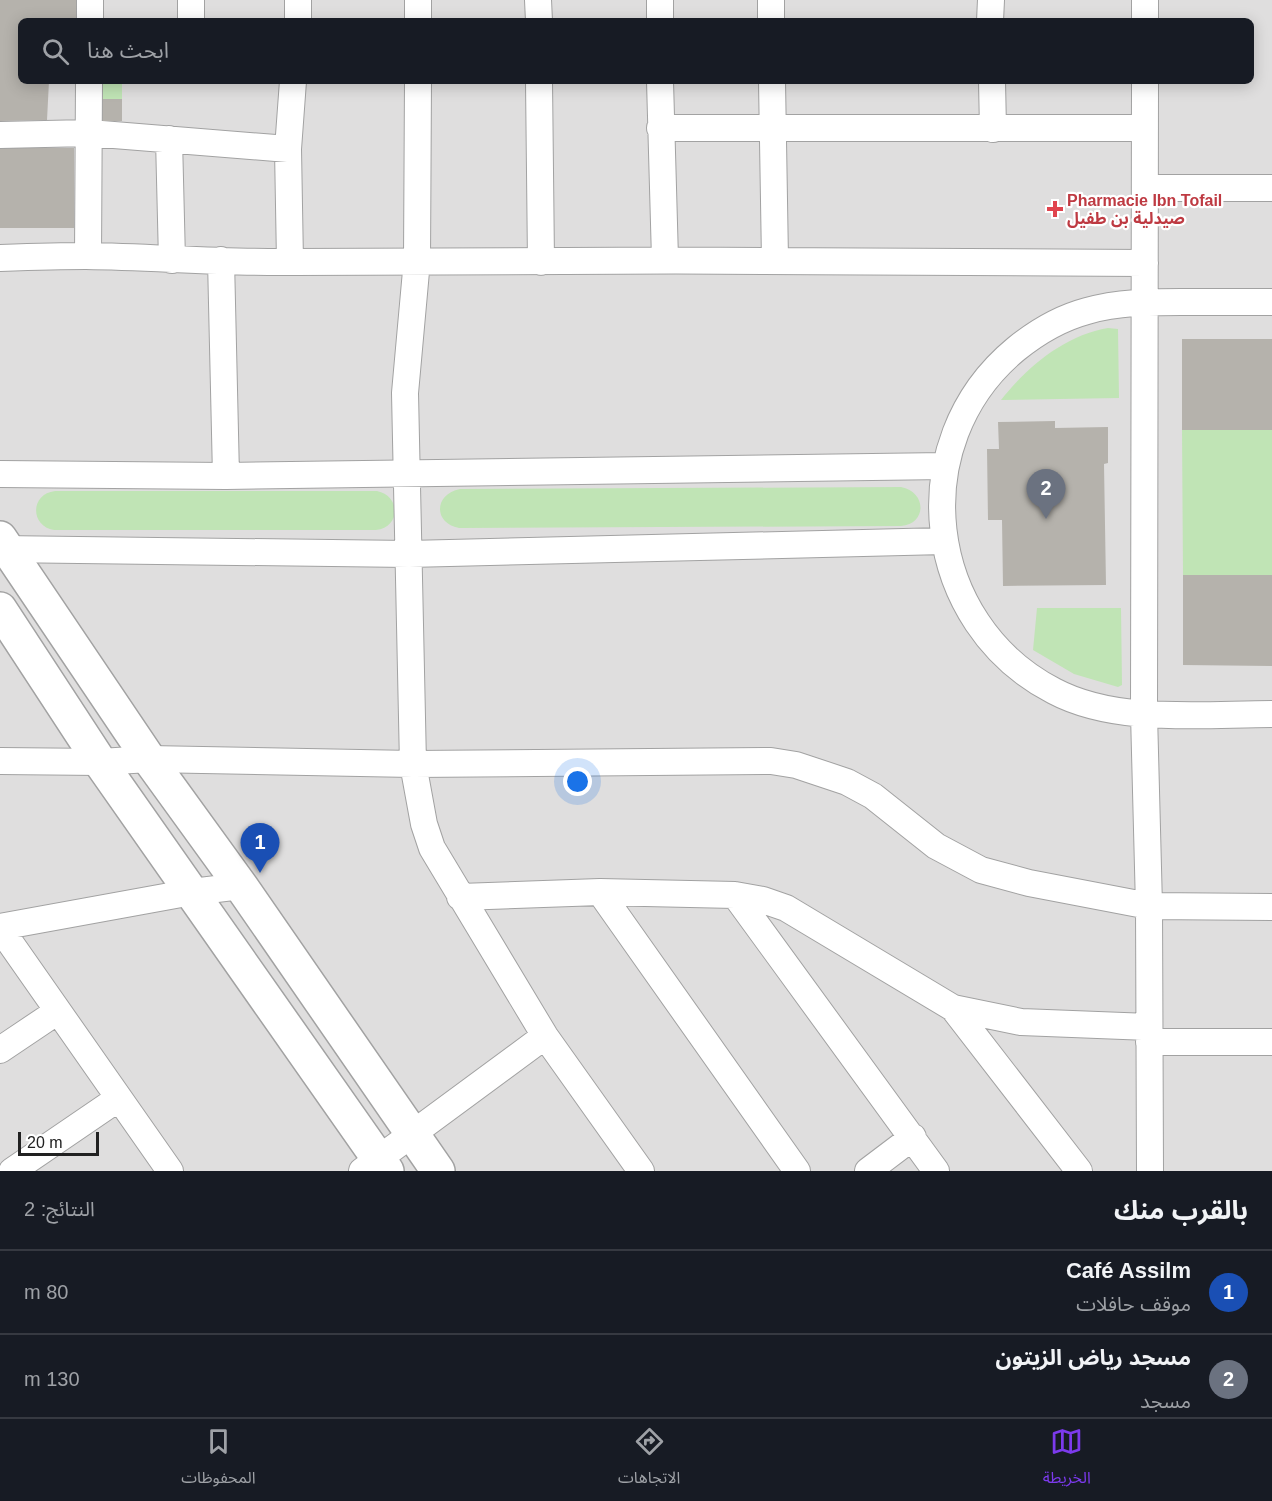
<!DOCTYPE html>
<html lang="ar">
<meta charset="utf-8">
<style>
:root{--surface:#171b24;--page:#20242c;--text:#f1f3f6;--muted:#9ea1a6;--line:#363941;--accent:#7c3aed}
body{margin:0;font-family:Arial,"Noto Sans Arabic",sans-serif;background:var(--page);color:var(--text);direction:rtl}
.scale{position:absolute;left:18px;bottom:15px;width:81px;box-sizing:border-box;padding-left:6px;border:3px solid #212121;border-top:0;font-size:16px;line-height:21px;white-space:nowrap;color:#212121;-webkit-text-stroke:4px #fff;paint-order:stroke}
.you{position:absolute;left:578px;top:782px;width:21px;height:21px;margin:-15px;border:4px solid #fff;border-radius:50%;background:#1a73e8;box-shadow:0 0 0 9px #1a73e833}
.badge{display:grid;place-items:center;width:39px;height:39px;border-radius:50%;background:var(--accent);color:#fff;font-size:20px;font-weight:700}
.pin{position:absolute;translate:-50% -50px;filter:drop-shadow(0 2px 3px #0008)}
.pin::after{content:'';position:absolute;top:32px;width:21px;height:18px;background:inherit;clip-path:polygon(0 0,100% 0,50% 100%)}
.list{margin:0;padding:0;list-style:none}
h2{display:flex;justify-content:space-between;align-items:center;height:78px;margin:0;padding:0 24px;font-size:26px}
h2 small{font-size:20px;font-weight:400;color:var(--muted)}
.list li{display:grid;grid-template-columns:39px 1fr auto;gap:18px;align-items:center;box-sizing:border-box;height:84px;padding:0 24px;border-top:2px solid var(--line)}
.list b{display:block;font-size:22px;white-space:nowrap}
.list p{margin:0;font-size:20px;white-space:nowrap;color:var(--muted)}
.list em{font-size:20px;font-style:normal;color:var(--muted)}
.icon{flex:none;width:33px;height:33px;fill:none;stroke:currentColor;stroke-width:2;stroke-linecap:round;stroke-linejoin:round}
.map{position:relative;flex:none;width:1272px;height:1171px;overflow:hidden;direction:ltr}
.search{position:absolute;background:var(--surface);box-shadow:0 3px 15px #0003;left:18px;right:18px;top:18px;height:66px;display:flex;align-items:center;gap:15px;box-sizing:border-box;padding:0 21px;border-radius:9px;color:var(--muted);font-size:22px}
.sheet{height:246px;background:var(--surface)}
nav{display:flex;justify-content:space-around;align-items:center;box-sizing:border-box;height:84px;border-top:2px solid var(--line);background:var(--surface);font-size:16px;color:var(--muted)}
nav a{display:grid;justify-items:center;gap:3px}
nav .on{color:var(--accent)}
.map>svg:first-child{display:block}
</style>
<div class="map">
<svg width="1272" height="1171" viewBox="0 0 1272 1171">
<rect width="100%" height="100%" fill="#f0f0e9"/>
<path fill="#dfdede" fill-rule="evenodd" d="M 0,0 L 1272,0 L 1272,1171 L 0,1171 ZM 21,21 L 1251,21 L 1251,81 L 21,81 Z"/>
<path fill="#c0e4b5" d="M 102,81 L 122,81 L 122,99 L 102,99 Z
M 1108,328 L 1118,329 L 1119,398 L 1001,400 C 1027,367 1065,335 1108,328 Z
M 1182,430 L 1272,430 L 1272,575 L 1183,575 Z
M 901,487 C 927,492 927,524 901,526 L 459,528 C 433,523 434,494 460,489 Z
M 55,491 L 377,491 C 401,496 401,527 376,530 L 54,530 C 30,526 30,494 55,491 Z
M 1037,608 L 1121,608 L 1122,685 L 1118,687 L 1074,674 L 1033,650 Z"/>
<path fill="#b5b2ac" d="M 0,0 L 76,0 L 76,21 L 21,21 L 21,81 L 49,81 L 47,120 L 0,121 Z
M 102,99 L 122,99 L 122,121 L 102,121 Z
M 0,148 L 74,148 L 74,228 L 0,228 Z
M 1182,339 L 1272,339 L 1272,430 L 1182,430 Z
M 1055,421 L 1055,428 L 1108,427 L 1108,463 L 1104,464 L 1106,585 L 1003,586 L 1002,520 L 988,520 L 987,449 L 999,449 L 998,422 Z
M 1183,575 L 1272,575 L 1272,666 L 1183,665 Z"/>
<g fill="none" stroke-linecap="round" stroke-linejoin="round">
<defs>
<path id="minor" d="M 538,0 L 539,21
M 660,0 L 660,21
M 771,0 L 771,21
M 90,21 L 90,0
M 191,21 L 191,0
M 298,21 L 298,0
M 418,21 L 418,0
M 990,21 L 991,0
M 1145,21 L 1145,0
M 418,81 L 417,260 L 405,393 L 413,764 L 424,824 L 432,848 L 545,1036 L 641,1171
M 539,81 L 541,262
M 660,81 L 665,259
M 772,81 L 775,260
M 992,81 L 993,129
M 1145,81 L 1144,714 L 1149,906 L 1150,1171
M 660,128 L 1145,128
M 0,135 L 89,133 L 288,149
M 169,139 L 172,260
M 1146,188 L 1272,188
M 88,256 L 89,81
M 0,258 C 29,257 58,256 86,256 C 155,257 224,263 293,262 C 577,260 861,260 1145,263
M 221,260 L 226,476
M 290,262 L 288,149 L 293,81
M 1272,302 C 1242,302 1212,302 1181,302 C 1150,302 1118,302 1087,311 C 1061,318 1037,332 1016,349 C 902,443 924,624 1054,691 C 1116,724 1203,714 1272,714
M 0,474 L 226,476 L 945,466
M 0,549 L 409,554 L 944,541
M 0,761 L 100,762 L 149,759 L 413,764 L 771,761 L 796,765 L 847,782 L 873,796 L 936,846 L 981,870 L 1029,883 L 1149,906 L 1272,907
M 600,892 L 797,1171
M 735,895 L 763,900 L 786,908 L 953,1008 L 1021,1022 L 1149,1027
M 460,897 L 600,892 L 735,895 L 936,1171
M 0,927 L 192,892 L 241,886
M 0,928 L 170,1171
M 953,1008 L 1079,1171
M 1149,1042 L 1272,1042
M 0,1050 L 58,1011
M 12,1171 L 119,1098
M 362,1171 L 545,1036
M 868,1171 L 913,1137"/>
<path id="tertiary" d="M 0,538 L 149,759 L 241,886 L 438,1171
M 0,609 L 100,762 L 387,1171"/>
</defs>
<use href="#minor" stroke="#a2a2a2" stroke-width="28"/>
<use href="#tertiary" stroke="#a2a2a2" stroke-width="36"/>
<use href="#minor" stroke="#fff" stroke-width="26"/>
<use href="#tertiary" stroke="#fff" stroke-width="33"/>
</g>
<path fill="#e0444e" stroke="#fff" stroke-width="2" d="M1052 200h6v6h6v6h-6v6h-6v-6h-6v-6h6z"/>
<g text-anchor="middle" stroke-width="4.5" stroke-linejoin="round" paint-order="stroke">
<g font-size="16" font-weight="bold" fill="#be3a42" stroke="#fff" text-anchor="start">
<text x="1067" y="206">Pharmacie Ibn Tofail<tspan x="1067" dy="18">صيدلية بن طفيل</tspan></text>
</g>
</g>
</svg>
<div class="scale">20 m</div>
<div class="you"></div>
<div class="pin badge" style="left:260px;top:873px;background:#1a4fb4">1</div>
<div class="pin badge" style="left:1046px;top:519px;background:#6b7280">2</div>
<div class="search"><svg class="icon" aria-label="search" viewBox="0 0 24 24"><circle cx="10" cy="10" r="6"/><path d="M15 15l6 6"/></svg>ابحث هنا</div>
</div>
<section class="sheet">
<h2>بالقرب منك<small>النتائج: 2</small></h2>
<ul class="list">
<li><span class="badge" style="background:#1a4fb4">1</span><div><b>Café Assilm</b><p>موقف حافلات</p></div><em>80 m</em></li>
<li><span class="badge" style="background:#6b7280">2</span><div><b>مسجد رياض الزيتون</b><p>مسجد</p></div><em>130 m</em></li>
</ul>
</section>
<nav>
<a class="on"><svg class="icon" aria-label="map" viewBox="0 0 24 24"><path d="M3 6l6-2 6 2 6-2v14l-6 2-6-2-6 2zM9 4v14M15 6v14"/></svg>الخريطة</a>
<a><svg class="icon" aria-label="directions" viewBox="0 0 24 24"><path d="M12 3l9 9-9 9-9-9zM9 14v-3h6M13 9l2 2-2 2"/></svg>الاتجاهات</a>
<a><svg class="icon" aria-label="saved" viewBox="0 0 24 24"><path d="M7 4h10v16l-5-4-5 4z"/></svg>المحفوظات</a>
</nav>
